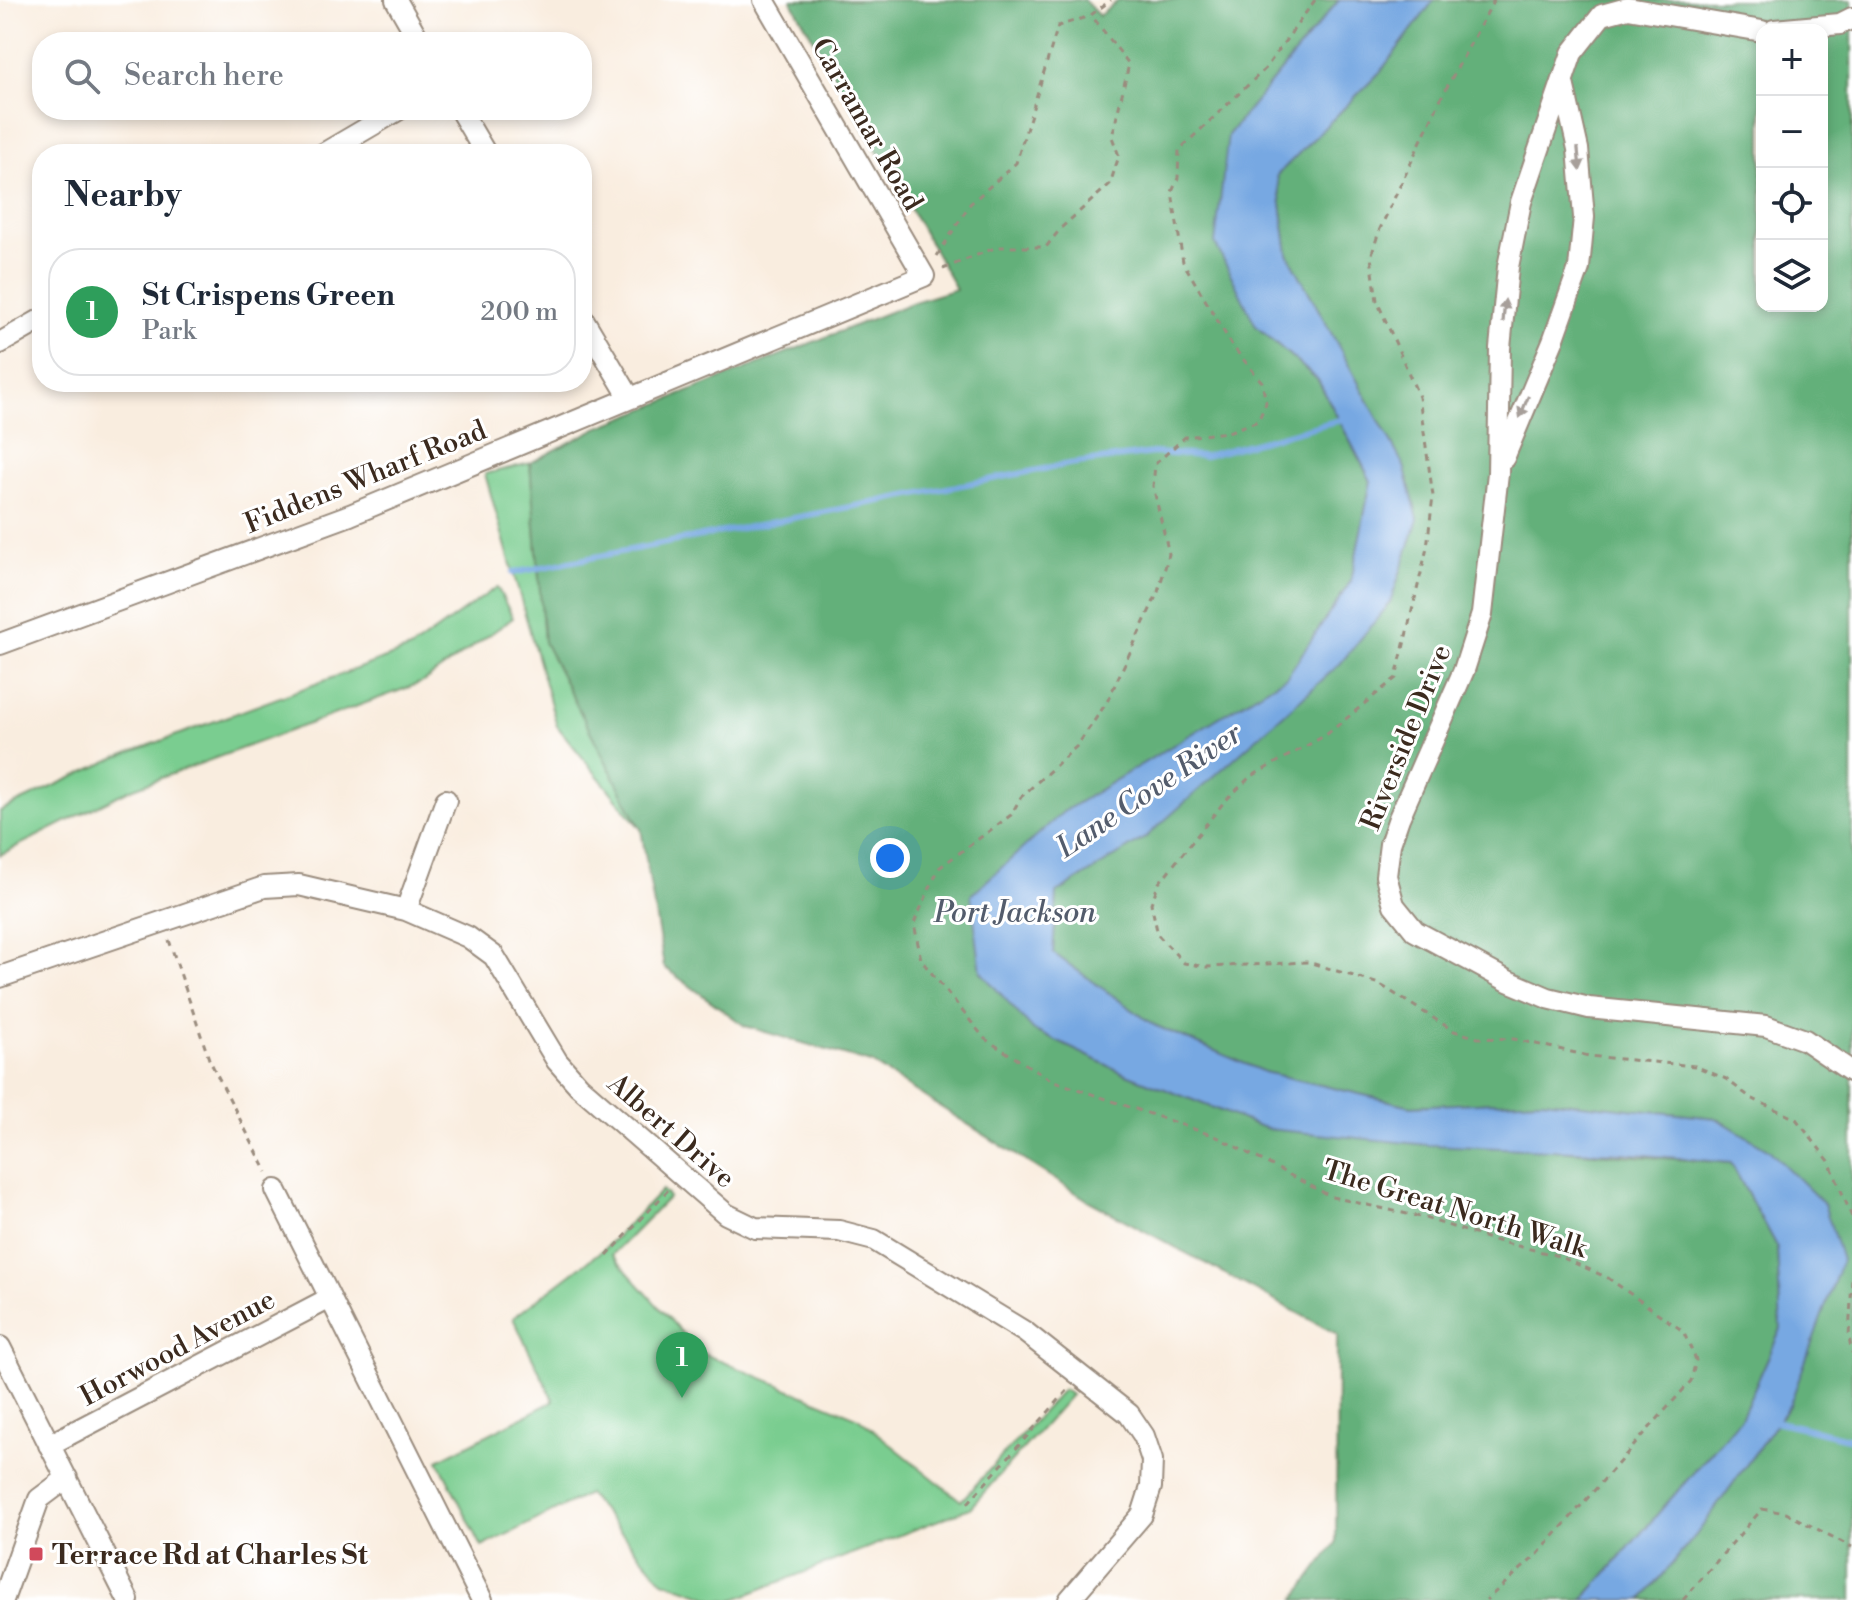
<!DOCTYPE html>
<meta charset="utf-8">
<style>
:root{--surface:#fff;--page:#f2f2f3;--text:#1f2937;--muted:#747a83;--line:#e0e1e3;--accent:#b45309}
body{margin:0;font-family:"Libre Bodoni",serif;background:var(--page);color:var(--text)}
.controls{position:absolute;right:24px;top:24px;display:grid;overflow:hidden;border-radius:16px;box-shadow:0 4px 12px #0003}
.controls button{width:72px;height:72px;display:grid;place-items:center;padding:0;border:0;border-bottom:2px solid var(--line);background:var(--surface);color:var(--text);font:40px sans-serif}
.you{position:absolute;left:890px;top:858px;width:28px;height:28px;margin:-20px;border:6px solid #fff;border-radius:50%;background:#1a73e8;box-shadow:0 0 0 12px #1a73e833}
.badge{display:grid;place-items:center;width:52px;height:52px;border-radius:50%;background:var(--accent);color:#fff;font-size:26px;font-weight:700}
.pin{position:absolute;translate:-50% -66px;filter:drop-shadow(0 2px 4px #0008)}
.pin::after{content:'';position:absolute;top:42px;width:28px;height:24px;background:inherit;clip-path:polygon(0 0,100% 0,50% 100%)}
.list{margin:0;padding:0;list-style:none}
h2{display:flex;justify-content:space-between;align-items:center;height:104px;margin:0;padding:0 32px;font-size:34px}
h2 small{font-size:26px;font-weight:400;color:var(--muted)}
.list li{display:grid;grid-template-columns:52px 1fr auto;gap:24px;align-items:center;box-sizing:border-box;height:128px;margin:0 16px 16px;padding:0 16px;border:2px solid var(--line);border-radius:32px}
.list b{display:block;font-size:30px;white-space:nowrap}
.list p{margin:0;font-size:26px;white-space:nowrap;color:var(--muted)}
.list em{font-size:26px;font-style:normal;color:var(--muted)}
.icon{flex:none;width:44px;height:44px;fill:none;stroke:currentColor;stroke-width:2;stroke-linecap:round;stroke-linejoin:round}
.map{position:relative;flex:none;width:1852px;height:1600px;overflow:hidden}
.search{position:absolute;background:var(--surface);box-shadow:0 4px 12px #0003;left:32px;top:32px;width:560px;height:88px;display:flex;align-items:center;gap:20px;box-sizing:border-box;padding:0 28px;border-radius:32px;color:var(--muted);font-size:30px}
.panel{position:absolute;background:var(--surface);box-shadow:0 4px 12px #0003;left:32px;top:144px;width:560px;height:248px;border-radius:32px}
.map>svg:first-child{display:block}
</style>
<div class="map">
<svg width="1852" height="1600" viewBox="0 0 1852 1600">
<rect width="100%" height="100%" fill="#fff"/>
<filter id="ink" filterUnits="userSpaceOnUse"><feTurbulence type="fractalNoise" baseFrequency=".0125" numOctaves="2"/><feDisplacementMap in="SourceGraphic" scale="16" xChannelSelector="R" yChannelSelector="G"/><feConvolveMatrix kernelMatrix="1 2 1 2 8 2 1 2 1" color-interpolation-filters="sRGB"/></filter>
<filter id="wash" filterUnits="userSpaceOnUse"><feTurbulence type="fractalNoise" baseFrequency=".006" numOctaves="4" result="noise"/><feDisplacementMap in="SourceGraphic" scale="32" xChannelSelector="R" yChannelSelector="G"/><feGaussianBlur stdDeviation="1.8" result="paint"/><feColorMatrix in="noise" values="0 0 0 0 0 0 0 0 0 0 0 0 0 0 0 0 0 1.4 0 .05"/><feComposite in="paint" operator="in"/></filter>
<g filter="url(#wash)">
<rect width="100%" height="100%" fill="#f9eddf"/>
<path fill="#7acd90" stroke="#5a7c57" stroke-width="2" d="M 530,463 L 544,642 L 641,829 L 557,726 L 485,474 Z
M 497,587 L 513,618 L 423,682 L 131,789 L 0,855 L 0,811 L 115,758 L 410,649 Z
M 662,1190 L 669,1197 L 612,1255 L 699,1352 L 857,1417 L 961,1501 L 1063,1389 L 1071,1395 L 970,1508 L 733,1600 L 717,1600 L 663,1581 L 588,1494 L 482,1547 L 438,1460 L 554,1401 L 513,1318 L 605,1248 Z"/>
<path fill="#63b07a" stroke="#4f6d4c" stroke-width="2" fill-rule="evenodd" d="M 791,0 L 1084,0 L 1099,16 L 1119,0 L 1339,0 L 1228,135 L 1256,326 L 1318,380 L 1371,481 L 1351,581 L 1288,676 L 1063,812 L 1033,1030 L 1124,1073 L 1267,1129 L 1731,1163 L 1777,1248 L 1781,1329 L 1741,1418 L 1583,1600 L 1294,1600 L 1336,1543 L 1337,1334 L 1089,1201 L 871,1063 L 745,1026 L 664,967 L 641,829 L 544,642 L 530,463 L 597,428 L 914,302 L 956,289 Z
M 1434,0 L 1852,0 L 1852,1600 L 1642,1600 L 1696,1535 L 1790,1404 L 1769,1150 L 1716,1118 L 1542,1100 L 1411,1106 L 1264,1072 L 1154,1025 L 1053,953 L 1057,893 L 1146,837 L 1390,603 L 1418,519 L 1404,466 L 1288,254 L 1277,175 L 1380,72 ZM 1762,30 L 1822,30 L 1822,306 L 1762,306 Z"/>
<path fill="#77a8e2" stroke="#596980" stroke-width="2" d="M 1339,0 L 1434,0 L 1380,72 L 1277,175 L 1288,254 L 1404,466 L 1418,519 L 1390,603 L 1340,664 L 1146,837 L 1057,893 L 1053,953 L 1154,1025 L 1264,1072 L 1411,1106 L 1542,1100 L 1716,1118 L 1769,1150 L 1824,1204 L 1842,1260 L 1790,1404 L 1696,1535 L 1642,1600 L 1583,1600 L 1741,1418 L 1781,1329 L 1777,1248 L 1731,1163 L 1624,1153 L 1428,1145 L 1267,1129 L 1124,1073 L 1033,1030 L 981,972 L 971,895 L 1063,812 L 1287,676 L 1351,581 L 1371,481 L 1318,380 L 1256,326 L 1215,243 L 1228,135 Z"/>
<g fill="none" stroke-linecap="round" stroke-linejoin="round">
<path stroke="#77a8e2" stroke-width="6" d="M 513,573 L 1069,464 L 1153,453 L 1205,456 L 1347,418
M 1770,1420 L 1852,1439"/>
</g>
</g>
<g filter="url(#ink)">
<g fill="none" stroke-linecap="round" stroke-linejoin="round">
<defs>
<path id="minor" d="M 396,0 L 420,42
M 1774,30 L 1840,24 L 1852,18
M 1762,31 L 1628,8 L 1602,15 L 1572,53 L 1521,202 L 1508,267 L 1500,348 L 1498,473 L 1482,614 L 1464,670 L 1399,818 L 1390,844 L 1386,876 L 1394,905 L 1415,931 L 1508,981 L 1548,998 L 1589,1008 L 1766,1026 L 1805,1040 L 1852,1072
M 460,110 L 486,154
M 323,154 L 398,110
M 582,317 L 630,398
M 0,343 L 42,319
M 1504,458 L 1553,341 L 1579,268 L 1584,217 L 1578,149 L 1563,83
M 0,644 L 350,515 L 924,276 L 764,0
M 406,910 L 446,800
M 0,977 L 264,887 L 299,885 L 406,910 L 468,937 L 494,956 L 557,1061 L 579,1086 L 726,1214 L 755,1228 L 839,1231 L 874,1240 L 1025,1332 L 1129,1414 L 1144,1436 L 1152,1460 L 1151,1487 L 1142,1515 L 1069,1600
M 276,1190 L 482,1600
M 0,1347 L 128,1600
M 49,1445 L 330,1298
M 3,1600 L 39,1499 L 67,1478"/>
</defs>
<use href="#minor" stroke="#9a8c7e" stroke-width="24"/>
<path stroke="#9a8c7e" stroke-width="3" stroke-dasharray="6 6" stroke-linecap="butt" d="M 1315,0 L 1265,69 L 1179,150 L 1178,178 L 1172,192 L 1183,262 L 1233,347 L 1262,382 L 1266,403 L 1258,421 L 1228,432 L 1185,437 L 1155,464 L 1153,486 L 1169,554 L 1158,592 L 1107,702 L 1077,746 L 1021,797 L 1011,815 L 939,868 L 914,923 L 921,960 L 985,1039 L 1051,1080 L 1217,1137 L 1332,1197 L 1425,1218 L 1493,1240 L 1559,1256 L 1608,1278 L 1683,1331 L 1696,1360 L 1691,1381 L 1538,1554 L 1486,1600
M 1494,0 L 1441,98 L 1379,231 L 1371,257 L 1377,301 L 1419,397 L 1433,496 L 1427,548 L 1396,678 L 1326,735 L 1250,777 L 1224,802 L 1159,883 L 1151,903 L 1158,935 L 1184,963 L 1206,967 L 1308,962 L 1379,984 L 1454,1031 L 1478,1038 L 1514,1039 L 1589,1056 L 1695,1066 L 1726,1079 L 1751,1098 L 1796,1119 L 1829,1161 L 1852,1217
M 937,256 L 970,204 L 1016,163 L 1058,26 L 1090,16
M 943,269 L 997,247 L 1046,247 L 1061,228 L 1110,184 L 1119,156 L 1112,137 L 1129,64 L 1091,15 L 1111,0
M 169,940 L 209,1059 L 267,1172
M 607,1256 L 668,1190
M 1852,1280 L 1849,1337 L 1852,1353
M 968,1503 L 1067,1391
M 1683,1600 L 1762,1509 L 1786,1513 L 1852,1547"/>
<use href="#minor" stroke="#fff" stroke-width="20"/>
</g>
<defs><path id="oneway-solid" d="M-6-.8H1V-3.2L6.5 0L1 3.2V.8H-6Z" transform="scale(2)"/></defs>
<g fill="#a79f9a">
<use href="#oneway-solid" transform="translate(1579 159) rotate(84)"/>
<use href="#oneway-solid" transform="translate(1504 311) rotate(-85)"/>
<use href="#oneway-solid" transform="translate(1524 407) rotate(112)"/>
</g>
</g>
<rect fill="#d1495b" stroke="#fff" stroke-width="3" x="28" y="1546" width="16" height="16" rx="4"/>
<g text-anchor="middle" stroke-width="6" stroke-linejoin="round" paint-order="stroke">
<g font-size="28" fill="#3b2a1e" stroke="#fff">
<text transform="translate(868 124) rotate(60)" y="10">Carramar Road</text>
<text transform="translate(365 476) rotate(-22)" y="10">Fiddens Wharf Road</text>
<text transform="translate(1405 737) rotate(-68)" y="10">Riverside Drive</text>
<text transform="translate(672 1130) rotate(41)" y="10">Albert Drive</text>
<text transform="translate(1455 1208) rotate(17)" y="10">The Great North Walk</text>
<text transform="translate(177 1347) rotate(-28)" y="10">Horwood Avenue</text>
</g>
<g font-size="28" font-weight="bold" fill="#3b2a1e" stroke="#fff" text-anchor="start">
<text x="52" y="1564">Terrace Rd at Charles St</text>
</g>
<g font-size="30" font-style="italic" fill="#535c6c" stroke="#fff">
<text transform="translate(1149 790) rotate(-34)" y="10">Lane Cove River</text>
<text x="1015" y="922">Port Jackson</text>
</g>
</g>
</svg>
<div class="controls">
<button>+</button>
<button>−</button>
<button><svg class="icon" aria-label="locate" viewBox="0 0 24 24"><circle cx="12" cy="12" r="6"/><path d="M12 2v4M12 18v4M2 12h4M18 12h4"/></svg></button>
<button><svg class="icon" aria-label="layers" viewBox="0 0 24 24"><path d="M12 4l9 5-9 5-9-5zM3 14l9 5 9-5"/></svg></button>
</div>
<div class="you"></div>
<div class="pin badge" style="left:682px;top:1398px;background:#2e9e5b">1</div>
<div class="search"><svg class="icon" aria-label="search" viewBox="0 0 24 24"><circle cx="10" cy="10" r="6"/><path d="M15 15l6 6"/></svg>Search here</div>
<section class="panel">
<h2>Nearby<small></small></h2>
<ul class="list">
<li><span class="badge" style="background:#2e9e5b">1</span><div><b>St Crispens Green</b><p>Park</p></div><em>200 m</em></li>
</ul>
</section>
</div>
